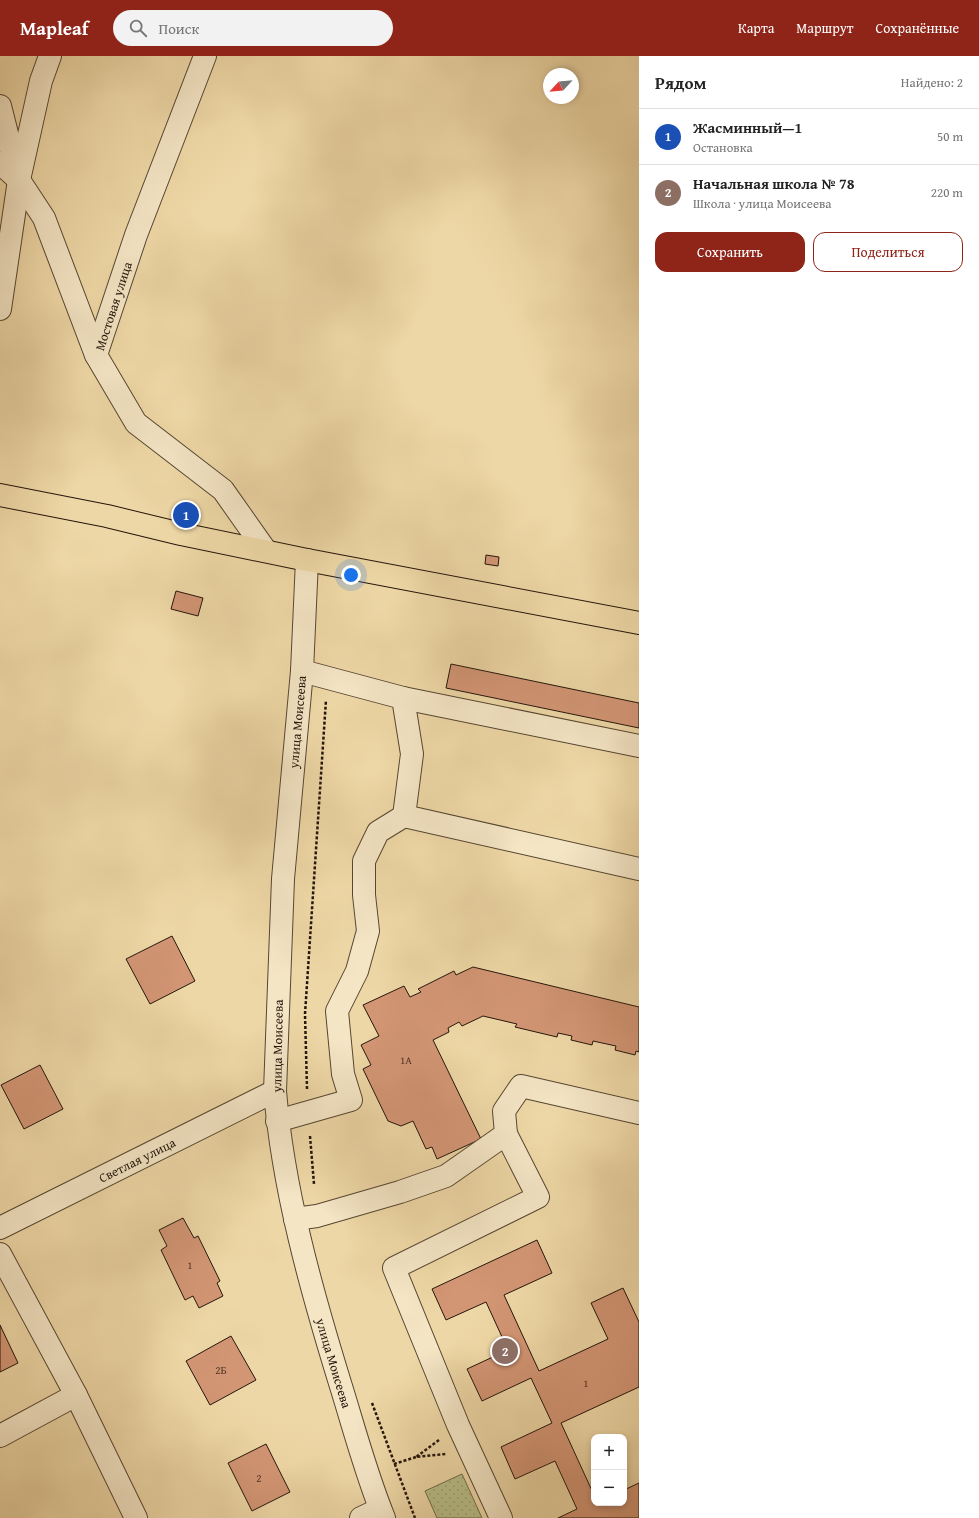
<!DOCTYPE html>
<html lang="ru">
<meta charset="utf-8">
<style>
:root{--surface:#fff;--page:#f2f2f2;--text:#222;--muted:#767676;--line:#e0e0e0;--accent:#8f2418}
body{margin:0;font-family:"Gentium Book Plus",serif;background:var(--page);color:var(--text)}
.controls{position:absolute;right:12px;bottom:12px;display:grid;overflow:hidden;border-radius:8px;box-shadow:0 2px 6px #0003}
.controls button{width:36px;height:36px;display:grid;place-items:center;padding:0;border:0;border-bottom:1px solid var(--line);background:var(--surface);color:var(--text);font:20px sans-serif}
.compass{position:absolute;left:543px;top:12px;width:36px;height:36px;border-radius:50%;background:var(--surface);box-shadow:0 2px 6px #0003;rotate:244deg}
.you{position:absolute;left:351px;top:519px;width:14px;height:14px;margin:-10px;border:3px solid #fff;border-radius:50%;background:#1a73e8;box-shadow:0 0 0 6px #1a73e833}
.badge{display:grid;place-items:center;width:26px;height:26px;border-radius:50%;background:var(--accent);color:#fff;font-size:13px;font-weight:700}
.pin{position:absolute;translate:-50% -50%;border:2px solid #fff;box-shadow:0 1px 4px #0006}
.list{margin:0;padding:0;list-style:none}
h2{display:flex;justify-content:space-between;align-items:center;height:52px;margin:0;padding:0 16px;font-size:17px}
h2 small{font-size:13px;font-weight:400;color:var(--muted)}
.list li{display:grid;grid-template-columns:26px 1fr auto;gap:12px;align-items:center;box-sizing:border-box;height:56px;padding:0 16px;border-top:1px solid var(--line)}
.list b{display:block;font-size:15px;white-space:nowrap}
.list p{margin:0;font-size:13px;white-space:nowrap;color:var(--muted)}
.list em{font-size:13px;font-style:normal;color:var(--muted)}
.actions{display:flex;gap:8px;padding:12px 16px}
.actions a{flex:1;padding:9px 0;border:1px solid var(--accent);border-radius:12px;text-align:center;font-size:14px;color:var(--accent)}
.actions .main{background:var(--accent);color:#fff}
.icon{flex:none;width:22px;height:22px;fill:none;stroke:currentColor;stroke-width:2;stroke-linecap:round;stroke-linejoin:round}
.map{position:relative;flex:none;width:639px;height:1462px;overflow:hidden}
header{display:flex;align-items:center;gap:24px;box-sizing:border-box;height:56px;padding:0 20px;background:var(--accent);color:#fff}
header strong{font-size:19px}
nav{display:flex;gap:22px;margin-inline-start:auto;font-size:14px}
.search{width:280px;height:36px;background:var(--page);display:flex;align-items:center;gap:10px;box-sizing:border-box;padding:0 14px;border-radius:22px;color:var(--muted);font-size:15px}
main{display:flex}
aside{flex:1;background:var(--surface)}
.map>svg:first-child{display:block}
</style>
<header>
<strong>Mapleaf</strong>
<div class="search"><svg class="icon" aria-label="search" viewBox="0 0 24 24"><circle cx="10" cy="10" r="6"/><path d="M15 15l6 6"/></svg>Поиск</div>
<nav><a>Карта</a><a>Маршрут</a><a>Сохранённые</a></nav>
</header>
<main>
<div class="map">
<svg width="639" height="1462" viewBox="0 0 639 1462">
<defs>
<pattern id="green-dots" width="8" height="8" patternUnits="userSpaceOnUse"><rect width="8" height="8" fill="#b8be88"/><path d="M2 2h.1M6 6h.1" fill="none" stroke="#9ea274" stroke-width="1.8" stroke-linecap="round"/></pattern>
</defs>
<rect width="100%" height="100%" fill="#eed7a6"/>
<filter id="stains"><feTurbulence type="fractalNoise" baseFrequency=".005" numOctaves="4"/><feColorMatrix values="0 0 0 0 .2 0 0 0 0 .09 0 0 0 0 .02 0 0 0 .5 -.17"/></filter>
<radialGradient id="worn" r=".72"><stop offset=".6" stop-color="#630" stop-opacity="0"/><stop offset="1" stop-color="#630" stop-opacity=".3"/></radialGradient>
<path fill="url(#green-dots)" stroke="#6e6a4a" d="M 462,1418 L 482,1462 L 437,1462 L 425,1435 Z"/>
<path fill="#d39675" stroke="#24150b" d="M 486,499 L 499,501 L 498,510 L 485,508 Z
M 176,535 L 203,542 L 198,560 L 171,553 Z
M 451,608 L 639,647 L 639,672 L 446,632 Z
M 172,880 L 195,925 L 150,948 L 126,903 Z
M 473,911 L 639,951 L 639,996 L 636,995 L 635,999 L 615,994 L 616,990 L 593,985 L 592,989 L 571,984 L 572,980 L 558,977 L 557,981 L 515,971 L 517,968 L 483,960 L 462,970 L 459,966 L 448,972 L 449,976 L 433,984 L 481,1083 L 437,1103 L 432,1091 L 426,1093 L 413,1065 L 401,1070 L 388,1065 L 363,1013 L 371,1009 L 361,989 L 379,980 L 363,949 L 404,930 L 410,941 L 421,936 L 418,933 L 454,915 L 456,919 Z
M 40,1009 L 63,1053 L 24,1073 L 1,1029 Z
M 183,1162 L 194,1182 L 198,1180 L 220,1225 L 217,1227 L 223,1240 L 199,1252 L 193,1240 L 185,1244 L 161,1194 L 167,1190 L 159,1174 Z
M 537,1184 L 552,1217 L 504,1239 L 539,1315 L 608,1283 L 591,1247 L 623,1232 L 639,1266 L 639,1331 L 561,1367 L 594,1439 L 594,1447 L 624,1447 L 624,1434 L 639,1427 L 639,1462 L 558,1462 L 577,1453 L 555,1405 L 515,1423 L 501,1391 L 552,1367 L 531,1322 L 482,1345 L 467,1313 L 508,1294 L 486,1246 L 446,1264 L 432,1233 Z
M 0,1269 L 18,1307 L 0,1316 Z
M 231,1280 L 256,1324 L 210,1349 L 186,1305 Z
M 266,1388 L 290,1436 L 252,1455 L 228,1407 Z"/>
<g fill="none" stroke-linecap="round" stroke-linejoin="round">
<defs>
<g id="minor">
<path d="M 205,0 L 136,179 L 96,299 L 136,367 L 223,434 L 266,495"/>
<path d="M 0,50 L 18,121"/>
<path d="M 0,107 L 19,124 L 44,162 L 96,299"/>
<path d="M 0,253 L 19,124 L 41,25 L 50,0"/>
<path id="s1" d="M 307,504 L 302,615 L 283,823 L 275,1035 C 283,1133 311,1233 340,1327 C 354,1372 366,1418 384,1462"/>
<path d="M 302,615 L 403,642 L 412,698 L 404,760 L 639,813"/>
<path d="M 403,642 L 639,690"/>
<path d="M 277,1065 L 351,1044 L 343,1018 L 337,955 L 357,915 L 368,875 L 364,839 L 364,805 L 378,776 L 404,760"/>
<path d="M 295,1163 L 317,1160 L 400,1136 L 446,1120 L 506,1078 L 504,1055 L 521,1030 L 639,1057"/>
<path id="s2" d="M 0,1172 L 275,1035"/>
<path d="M 0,1198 L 76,1339 L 136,1462"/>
<path d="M 0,1380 L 76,1339"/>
<path d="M 361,1462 L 380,1453"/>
<path d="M 501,1462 L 458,1369 L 394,1212 L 538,1141 L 506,1078"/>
</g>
<path id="major" d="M 0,439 L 107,460 L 181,478 L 307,504 L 639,567"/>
</defs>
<use href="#minor" stroke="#564632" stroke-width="24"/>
<use href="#major" stroke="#24150b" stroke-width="24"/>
<path stroke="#24150b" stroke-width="2.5" stroke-dasharray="3 2" stroke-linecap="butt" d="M 307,1033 L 305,958 L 326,644
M 310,1080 L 314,1128
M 372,1347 L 415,1462
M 439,1384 L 416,1401 L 446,1398
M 394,1408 L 416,1401"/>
<use href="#minor" stroke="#f4e5c5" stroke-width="22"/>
<use href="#major" stroke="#eed7a6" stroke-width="22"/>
</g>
<g text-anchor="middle" stroke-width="3" stroke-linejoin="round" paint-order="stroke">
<g font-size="11" fill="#503526">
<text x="406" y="1008">1А</text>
<text x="190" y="1213">1</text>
<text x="221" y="1318">2Б</text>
<text x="586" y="1331">1</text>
<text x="259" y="1426">2</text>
</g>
<g font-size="13" fill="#24150b" stroke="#f4e5c5">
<text transform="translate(113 250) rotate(-72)" y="5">Мостовая улица</text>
<text transform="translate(297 666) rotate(-85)" y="5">улица Моисеева</text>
<text transform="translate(277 990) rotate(-89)" y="5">улица Моисеева</text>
<text dy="5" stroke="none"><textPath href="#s2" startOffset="153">Светлая улица</textPath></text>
<text dy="5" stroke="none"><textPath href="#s1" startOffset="811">улица Моисеева</textPath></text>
</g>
</g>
<rect width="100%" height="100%" filter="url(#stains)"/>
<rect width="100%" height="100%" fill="url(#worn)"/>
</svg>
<div class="controls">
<button>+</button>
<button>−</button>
</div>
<svg class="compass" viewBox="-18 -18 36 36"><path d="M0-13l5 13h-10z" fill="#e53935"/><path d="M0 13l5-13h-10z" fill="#767676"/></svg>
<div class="you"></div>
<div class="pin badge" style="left:186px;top:459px;background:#1a4fb4">1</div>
<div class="pin badge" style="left:505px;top:1295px;background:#8d6e63">2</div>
</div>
<aside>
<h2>Рядом<small>Найдено: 2</small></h2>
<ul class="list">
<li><span class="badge" style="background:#1a4fb4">1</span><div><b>Жасминный—1</b><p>Остановка</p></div><em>50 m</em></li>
<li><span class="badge" style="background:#8d6e63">2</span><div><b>Начальная школа № 78</b><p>Школа · улица Моисеева</p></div><em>220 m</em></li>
</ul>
<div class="actions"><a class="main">Сохранить</a><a>Поделиться</a></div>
</aside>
</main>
